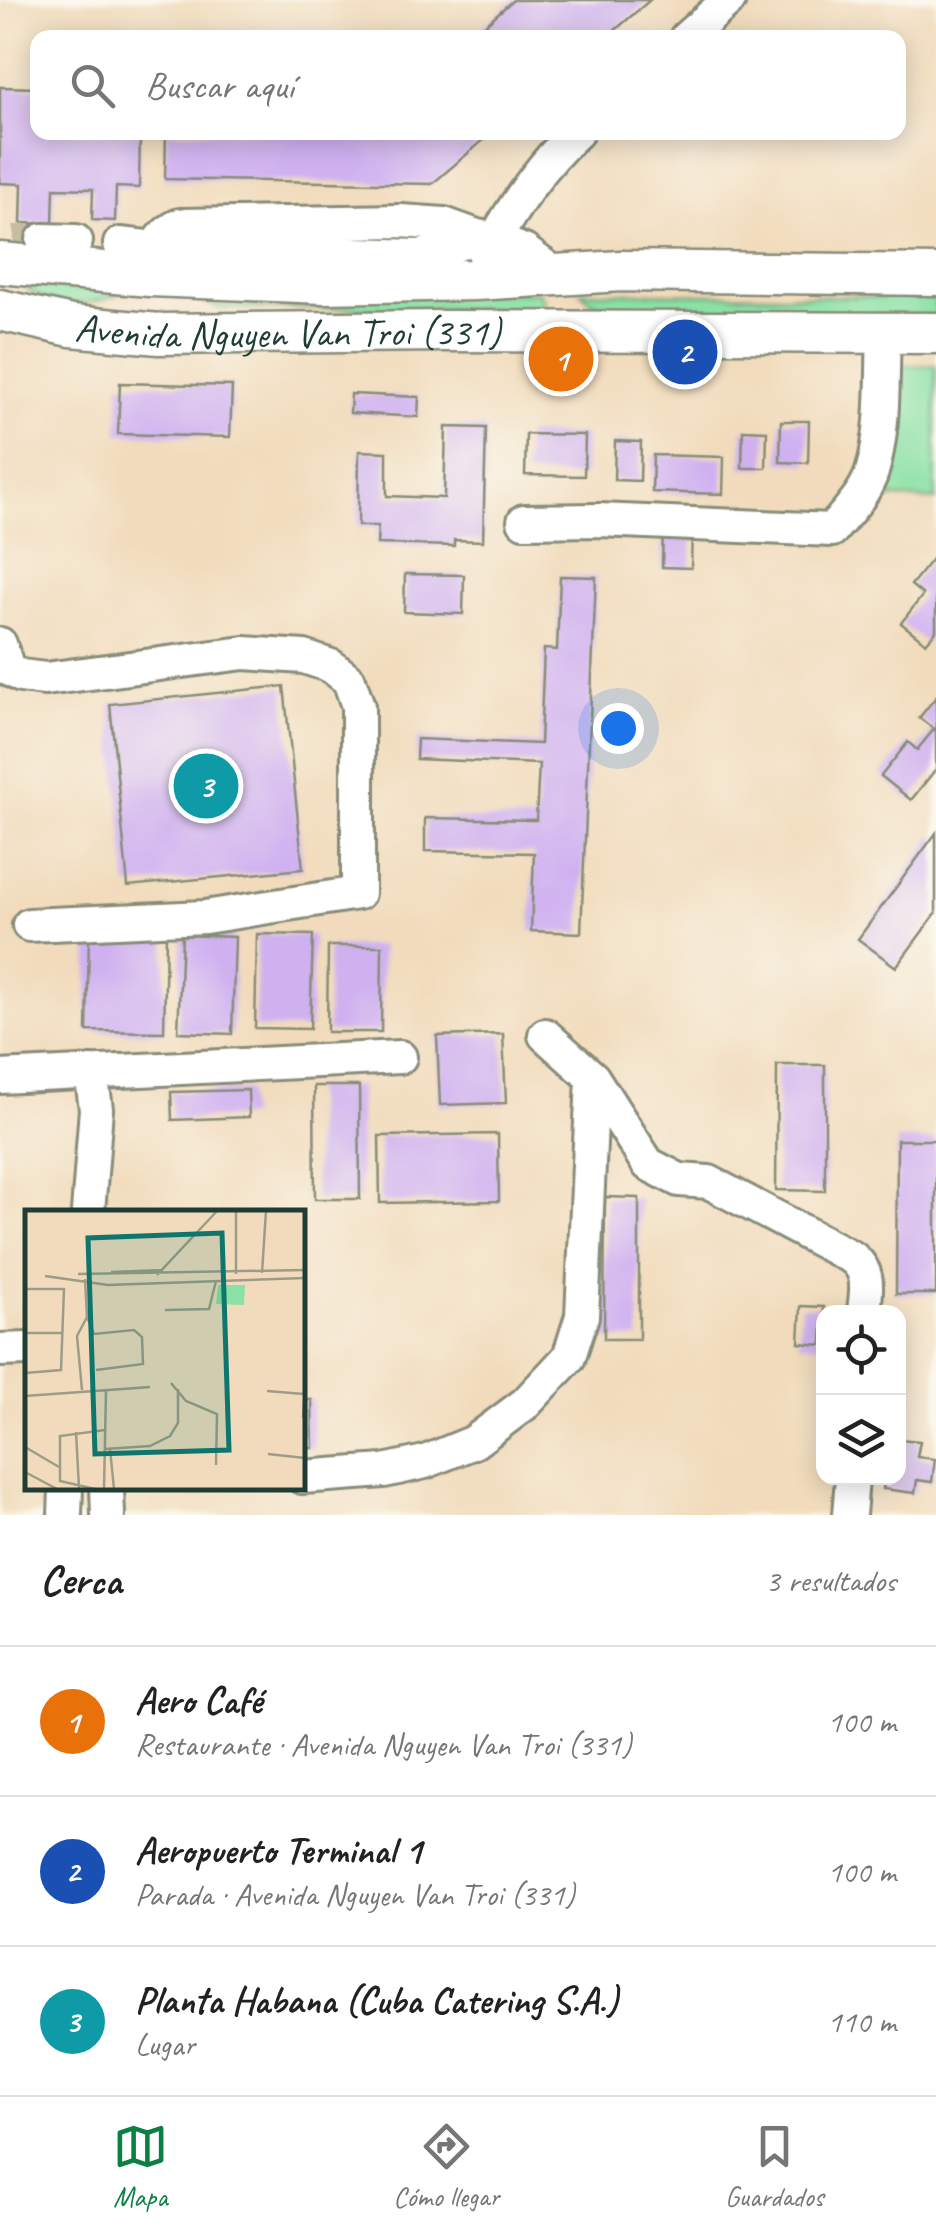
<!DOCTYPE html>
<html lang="es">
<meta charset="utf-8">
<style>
:root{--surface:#fff;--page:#f6f6f6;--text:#222;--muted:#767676;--line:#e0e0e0;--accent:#0b8043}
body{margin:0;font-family:Caveat,sans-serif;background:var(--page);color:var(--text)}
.controls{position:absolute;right:30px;bottom:30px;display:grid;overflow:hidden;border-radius:20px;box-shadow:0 5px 25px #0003}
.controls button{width:90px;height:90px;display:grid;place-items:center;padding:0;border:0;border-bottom:2px solid var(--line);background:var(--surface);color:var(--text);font:50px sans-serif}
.you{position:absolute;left:618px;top:728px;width:35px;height:35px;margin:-25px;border:8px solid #fff;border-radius:50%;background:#1a73e8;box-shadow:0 0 0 15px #1a73e833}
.badge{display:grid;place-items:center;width:65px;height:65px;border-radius:50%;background:var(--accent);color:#fff;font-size:32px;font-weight:700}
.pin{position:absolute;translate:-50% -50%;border:5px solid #fff;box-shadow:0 2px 10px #0006}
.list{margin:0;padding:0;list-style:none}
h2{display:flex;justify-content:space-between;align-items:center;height:130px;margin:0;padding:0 40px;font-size:42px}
h2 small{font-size:32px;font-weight:400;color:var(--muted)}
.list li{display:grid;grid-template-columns:65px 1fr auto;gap:30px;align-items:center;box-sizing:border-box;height:150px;padding:0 40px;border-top:2px solid var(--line)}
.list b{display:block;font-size:38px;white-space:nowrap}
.list p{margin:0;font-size:32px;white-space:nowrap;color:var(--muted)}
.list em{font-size:32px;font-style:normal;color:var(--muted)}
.icon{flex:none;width:55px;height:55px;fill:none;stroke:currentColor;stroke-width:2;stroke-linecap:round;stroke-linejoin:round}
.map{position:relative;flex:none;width:936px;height:1515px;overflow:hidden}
.search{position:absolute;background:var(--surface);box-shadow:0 5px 25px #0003;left:30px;right:30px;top:30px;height:110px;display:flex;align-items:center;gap:25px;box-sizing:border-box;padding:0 35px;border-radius:20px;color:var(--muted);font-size:38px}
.sheet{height:580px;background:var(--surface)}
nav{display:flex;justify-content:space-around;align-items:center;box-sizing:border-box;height:140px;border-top:2px solid var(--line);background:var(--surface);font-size:28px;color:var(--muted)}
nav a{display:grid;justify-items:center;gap:5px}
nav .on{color:var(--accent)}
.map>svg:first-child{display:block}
</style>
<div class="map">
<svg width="936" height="1515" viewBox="0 0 936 1515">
<rect width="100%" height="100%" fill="#fbf7ec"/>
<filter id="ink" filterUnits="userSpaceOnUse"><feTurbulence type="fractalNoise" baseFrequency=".01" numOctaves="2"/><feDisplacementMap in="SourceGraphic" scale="20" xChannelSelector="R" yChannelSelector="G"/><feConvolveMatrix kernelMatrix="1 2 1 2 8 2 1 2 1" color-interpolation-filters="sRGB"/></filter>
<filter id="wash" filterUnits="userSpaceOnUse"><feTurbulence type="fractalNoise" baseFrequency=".0048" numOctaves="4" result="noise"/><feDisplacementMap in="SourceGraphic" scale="40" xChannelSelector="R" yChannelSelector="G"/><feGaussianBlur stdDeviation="2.25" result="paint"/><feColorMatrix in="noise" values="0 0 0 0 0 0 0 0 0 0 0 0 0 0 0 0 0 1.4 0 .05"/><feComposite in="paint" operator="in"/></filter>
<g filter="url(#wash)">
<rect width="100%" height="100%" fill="#f1dbbc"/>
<path fill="#8ae1a5" stroke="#548f6c" stroke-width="2.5" d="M 22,284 L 106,290 L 119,294 C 86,307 49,310 22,284 Z
M 540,292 L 544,301 L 535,309 L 220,308 L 201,302 L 195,295 Z
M 581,292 L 936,298 L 936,316 L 623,309 L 591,302 Z
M 898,365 L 936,366 L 936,500 L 879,497 Z"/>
<g id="blocks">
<path fill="#cfb1f0" d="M 513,0 L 650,0 L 606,38 L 470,38 Z
M 0,87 L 38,88 L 38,132 L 140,132 L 139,188 L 116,187 L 115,221 L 92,220 L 93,189 L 54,188 L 53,224 L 21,223 L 22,184 L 0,183 Z
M 166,132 L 493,132 L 432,184 L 165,179 Z
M 120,383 L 232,386 L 230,437 L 118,434 Z
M 351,394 L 419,397 L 418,417 L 350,413 Z
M 781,421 L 809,421 L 808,463 L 780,462 Z
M 446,427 L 486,428 L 483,541 L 454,540 L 454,546 L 377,544 L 378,526 L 358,526 L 359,451 L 387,452 L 387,496 L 444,498 Z
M 743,430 L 767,431 L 766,468 L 742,468 Z
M 526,434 L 585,435 L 584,476 L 525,475 Z
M 615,441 L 641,442 L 640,481 L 614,480 Z
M 653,455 L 724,457 L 723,494 L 652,492 Z
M 663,529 L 692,530 L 691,568 L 662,567 Z
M 936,554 L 936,631 L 926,643 L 901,623 L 923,595 L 911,585 Z
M 405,574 L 464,575 L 463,614 L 404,612 Z
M 560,576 L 596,577 L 581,933 L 531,931 L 534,853 L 425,851 L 425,818 L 536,820 L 539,764 L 416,759 L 417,739 L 540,744 L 544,649 L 557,650 Z
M 284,686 L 303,869 L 128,886 L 110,704 Z
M 936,697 L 936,769 L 911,800 L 881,776 L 908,742 L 917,750 L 934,729 L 919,718 Z
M 936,833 L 936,913 L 896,967 L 858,939 Z
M 89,934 L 166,936 L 164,1032 L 87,1031 Z
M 257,934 L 313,935 L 310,1029 L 255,1028 Z
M 182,935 L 235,937 L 232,1034 L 178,1032 Z
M 328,946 L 382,946 L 381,1032 L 327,1032 Z
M 503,1034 L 506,1103 L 440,1105 L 437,1036 Z
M 777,1065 L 825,1065 L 825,1191 L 776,1190 Z
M 314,1086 L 359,1086 L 360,1199 L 315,1199 Z
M 248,1090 L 249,1117 L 172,1120 L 171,1092 Z
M 498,1134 L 499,1201 L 380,1203 L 379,1136 Z
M 897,1140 L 936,1140 L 936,1294 L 896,1294 Z
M 605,1197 L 639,1198 L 639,1339 L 604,1339 Z
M 801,1306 L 824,1307 L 822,1345 L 799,1343 Z
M 302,1400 L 312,1400 L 313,1448 L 302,1448 Z
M 898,1439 L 920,1441 L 917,1457 L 935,1459 L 932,1482 L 917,1480 L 915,1493 L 883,1489 L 885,1478 L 898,1478 Z"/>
</g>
</g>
<g filter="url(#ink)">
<use href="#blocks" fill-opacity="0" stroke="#888c78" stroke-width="2.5"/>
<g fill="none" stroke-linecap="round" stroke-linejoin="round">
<path stroke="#c7bba1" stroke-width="32" stroke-dasharray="32 16" stroke-linecap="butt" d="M 14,241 L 43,240"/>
<defs>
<path id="minor" d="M 686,38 L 729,0
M 43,240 L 76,241
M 120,244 L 155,248 L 420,256 L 439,252 L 477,236
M 485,257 C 509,213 540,165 577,132
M 150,276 C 153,253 157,235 180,225 L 401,221 L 444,224 L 477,236 L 494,239 L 524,251 L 558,276
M 524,521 L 599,520 L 832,530 C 846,513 865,494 872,472 C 885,429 882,377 884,332
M 0,644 L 8,669 L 21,676 L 45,679 L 244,653 L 304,657 L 331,666 L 349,680 L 358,706 L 358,893 L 205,917 L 29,925
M 545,1035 L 593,1078 L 648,1164 L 679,1180 L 709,1182 L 853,1258 C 871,1273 866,1291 864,1312
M 0,1077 L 400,1057
M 88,1212 L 96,1109 L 91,1072
M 0,1350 L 28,1349
M 302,1477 L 384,1471 L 425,1462 L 474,1442 L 526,1403 L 569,1357 L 582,1316 L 593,1078
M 107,1488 L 108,1515
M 65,1515 L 66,1488
M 849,1515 L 852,1478"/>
<g id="major">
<path d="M 0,263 L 150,276 L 324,283 L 475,280 L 621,271 L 936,275"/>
<path id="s1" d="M 0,310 L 71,326 L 159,334 L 445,331 L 936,333"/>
</g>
</defs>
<use href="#minor" stroke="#888c78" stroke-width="38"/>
<use href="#major" stroke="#888c78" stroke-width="45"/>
<use href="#minor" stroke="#fff" stroke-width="32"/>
<use href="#major" stroke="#fff" stroke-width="40"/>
</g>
</g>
<g text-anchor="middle" stroke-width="8" stroke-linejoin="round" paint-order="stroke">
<g font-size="40" fill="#1f3d34" stroke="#fbf7ec">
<text dy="14" stroke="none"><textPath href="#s1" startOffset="290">Avenida Nguyen Van Troi (331)</textPath></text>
</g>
</g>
<g transform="translate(25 1210)">
<rect width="280" height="280" fill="#f1dbbc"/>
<path d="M 193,75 L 220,75 L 219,95 L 191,94 Z" fill="#8ae1a5"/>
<path fill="none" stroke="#9d9c86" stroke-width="2.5" d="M 86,62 L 138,60M 237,63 L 241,1M 53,64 L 280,60M 211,64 L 211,1M 132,65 L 192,1M 20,66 L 83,75 L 280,68M 0,79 L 39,79 L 36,160 L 0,163M 140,100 L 184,99 L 191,71M 62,107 L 69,124 L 109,120 L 117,127 L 118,154 L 71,160M 0,123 L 38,123M 146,173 L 161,191 L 192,204 L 191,255M 57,180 L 52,126 L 62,107 L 60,69M 242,181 L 279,184M 0,186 L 125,177M 278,208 L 280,178M 51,222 L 54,278M 0,237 L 34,257M 80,239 L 125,236 L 145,226 L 153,213 L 153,179M 85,239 L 89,279M 243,244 L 280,248M 0,262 L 32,279M 70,279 L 35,271 L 35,226 L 80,220M 79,279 L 81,181"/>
<path fill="#0f766e" fill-opacity="0.15" stroke="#0f766e" stroke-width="5" d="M 197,23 L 204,240 L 70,244 L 63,28 Z"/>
<rect width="280" height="280" fill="none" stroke="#1f3d34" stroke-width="5"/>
</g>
</svg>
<div class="controls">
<button><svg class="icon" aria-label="locate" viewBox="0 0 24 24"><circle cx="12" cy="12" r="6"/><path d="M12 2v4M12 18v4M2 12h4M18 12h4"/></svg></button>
<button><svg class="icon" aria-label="layers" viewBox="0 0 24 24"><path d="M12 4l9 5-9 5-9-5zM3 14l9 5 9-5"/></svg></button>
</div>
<div class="you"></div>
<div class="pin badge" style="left:561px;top:359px;background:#e8710a">1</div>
<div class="pin badge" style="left:685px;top:352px;background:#1a4fb4">2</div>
<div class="pin badge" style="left:206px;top:786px;background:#0f9aa8">3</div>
<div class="search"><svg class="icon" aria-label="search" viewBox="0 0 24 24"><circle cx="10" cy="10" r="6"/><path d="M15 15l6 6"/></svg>Buscar aquí</div>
</div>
<section class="sheet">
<h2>Cerca<small>3 resultados</small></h2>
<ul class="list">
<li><span class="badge" style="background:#e8710a">1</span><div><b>Aero Café</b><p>Restaurante · Avenida Nguyen Van Troi (331)</p></div><em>100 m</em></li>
<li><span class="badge" style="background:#1a4fb4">2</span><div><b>Aeropuerto Terminal 1</b><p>Parada · Avenida Nguyen Van Troi (331)</p></div><em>100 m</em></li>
<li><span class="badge" style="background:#0f9aa8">3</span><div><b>Planta Habana (Cuba Catering S.A.)</b><p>Lugar</p></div><em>110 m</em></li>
</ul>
</section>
<nav>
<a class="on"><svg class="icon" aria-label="map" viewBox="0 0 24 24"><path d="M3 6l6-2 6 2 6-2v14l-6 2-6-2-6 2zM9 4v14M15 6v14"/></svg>Mapa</a>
<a><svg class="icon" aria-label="directions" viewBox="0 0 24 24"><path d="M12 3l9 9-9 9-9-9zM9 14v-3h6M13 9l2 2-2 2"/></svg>Cómo llegar</a>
<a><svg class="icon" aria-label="saved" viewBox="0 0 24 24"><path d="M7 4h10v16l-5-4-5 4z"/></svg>Guardados</a>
</nav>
